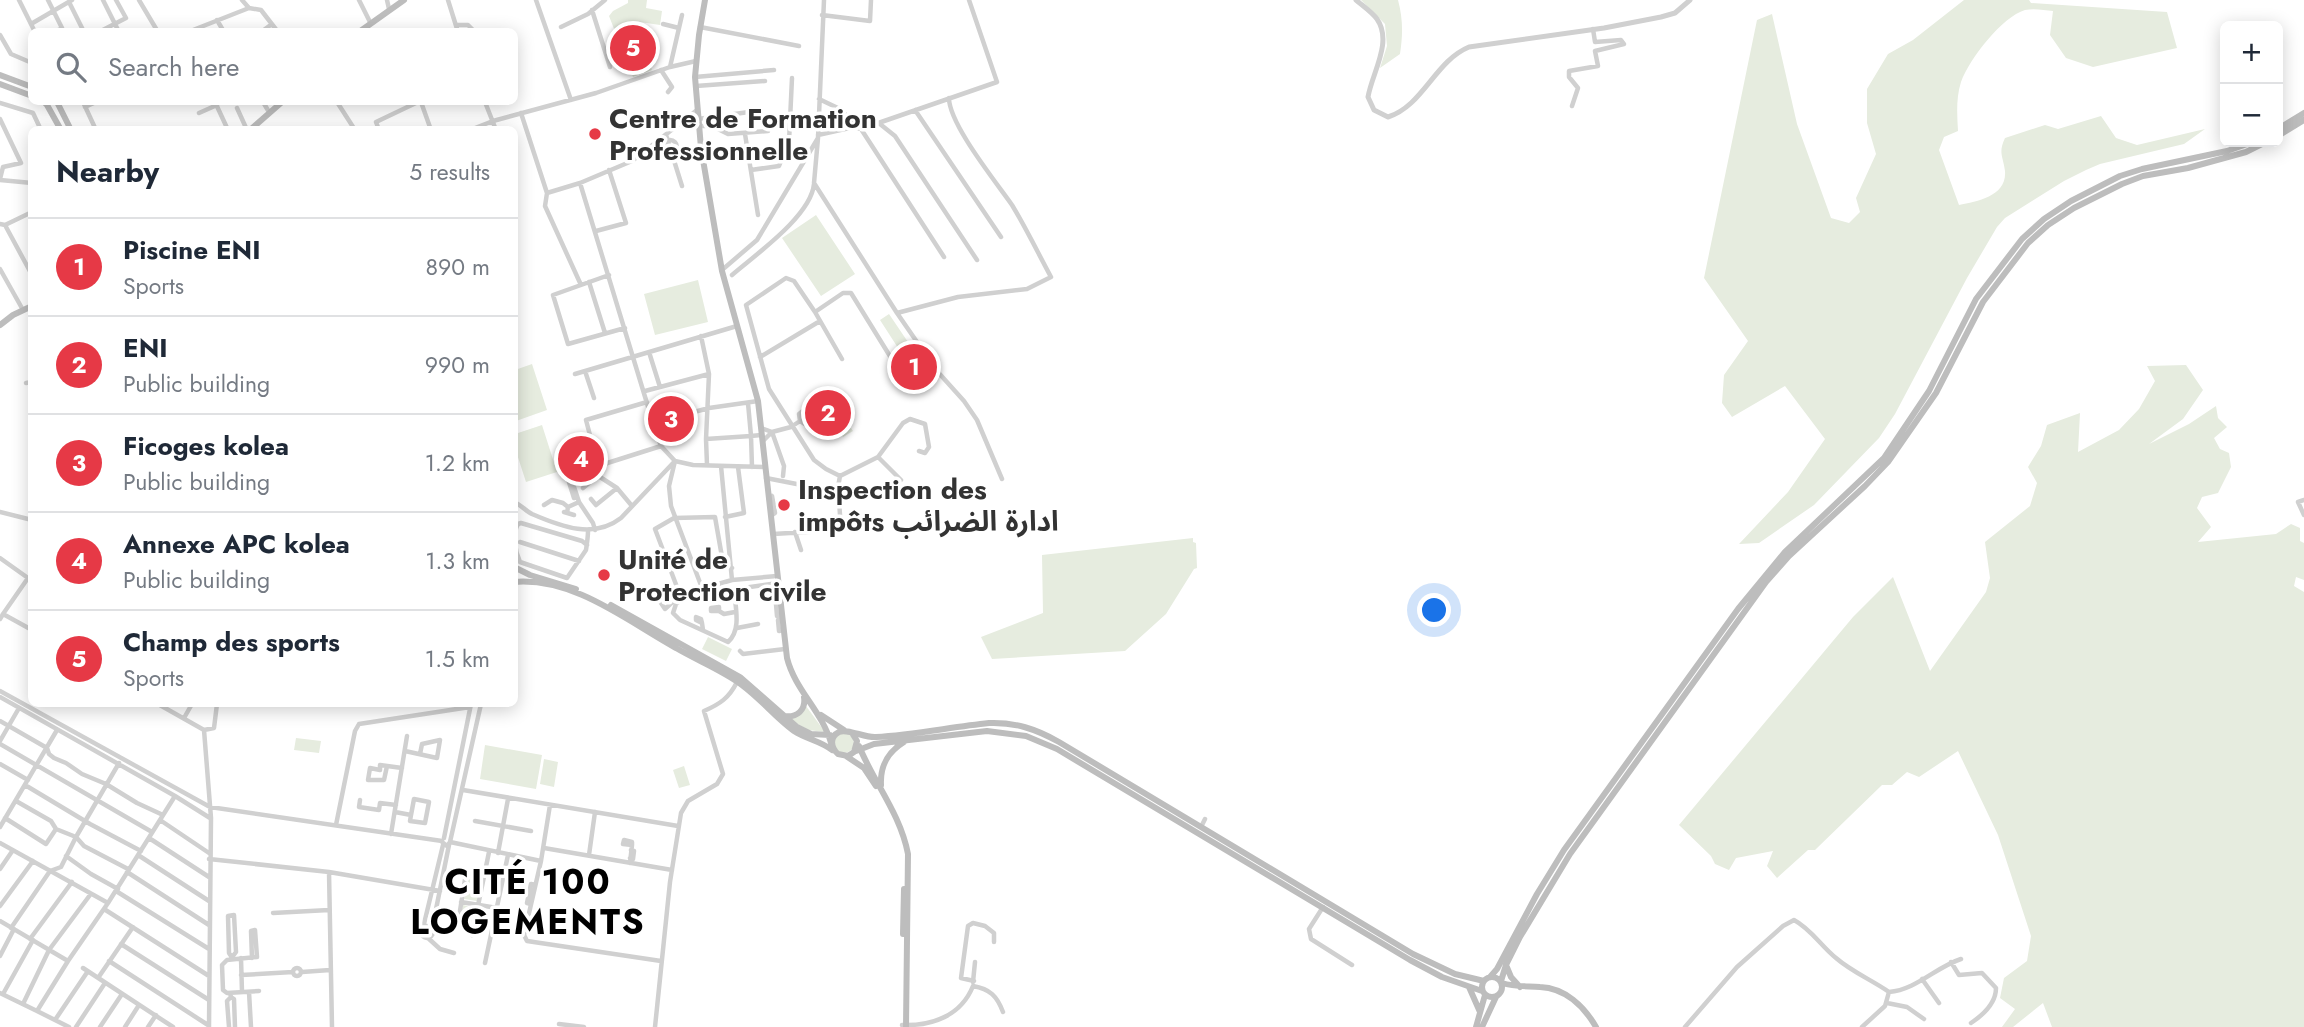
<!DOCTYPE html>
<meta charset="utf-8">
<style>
:root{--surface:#fff;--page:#f6f6f7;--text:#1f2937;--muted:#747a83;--line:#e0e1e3;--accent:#e63946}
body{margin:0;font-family:Jost,"Noto Sans Arabic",sans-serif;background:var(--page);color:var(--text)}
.controls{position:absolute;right:21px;top:21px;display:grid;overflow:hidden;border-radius:10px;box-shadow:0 4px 18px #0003}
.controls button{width:63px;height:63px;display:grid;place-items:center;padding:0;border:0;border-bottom:2px solid var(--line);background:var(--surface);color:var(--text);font:35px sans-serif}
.you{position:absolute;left:1435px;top:611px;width:24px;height:24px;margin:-18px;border:5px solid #fff;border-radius:50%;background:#1a73e8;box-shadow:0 0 0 10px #1a73e833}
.badge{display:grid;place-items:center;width:46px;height:46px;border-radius:50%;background:var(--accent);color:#fff;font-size:23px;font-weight:700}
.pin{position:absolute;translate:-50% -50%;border:4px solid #fff;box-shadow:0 2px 7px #0006}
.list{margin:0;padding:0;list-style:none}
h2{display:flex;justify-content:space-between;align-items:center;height:91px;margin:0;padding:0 28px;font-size:30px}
h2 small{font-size:23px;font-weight:400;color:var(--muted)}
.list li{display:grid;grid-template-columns:46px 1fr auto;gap:21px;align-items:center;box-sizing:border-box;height:98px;padding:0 28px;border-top:2px solid var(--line)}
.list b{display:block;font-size:26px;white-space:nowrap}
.list p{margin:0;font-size:23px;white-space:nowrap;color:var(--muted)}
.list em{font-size:23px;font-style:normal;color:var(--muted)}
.icon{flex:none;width:38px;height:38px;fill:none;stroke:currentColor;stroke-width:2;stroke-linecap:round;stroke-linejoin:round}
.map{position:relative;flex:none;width:2304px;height:1027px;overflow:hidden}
.search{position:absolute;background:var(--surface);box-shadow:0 4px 18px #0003;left:28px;top:28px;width:490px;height:77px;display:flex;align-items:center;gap:18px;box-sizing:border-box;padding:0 24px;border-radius:10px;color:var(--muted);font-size:26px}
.panel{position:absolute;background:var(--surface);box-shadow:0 4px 18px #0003;left:28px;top:126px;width:490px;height:581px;border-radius:10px}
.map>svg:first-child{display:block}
</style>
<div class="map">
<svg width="2304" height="1027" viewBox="0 0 2304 1027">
<rect width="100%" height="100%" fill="#fff"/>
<path fill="#e6ecdf" d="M 628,0 L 647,0 L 646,8 L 662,11 L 660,25 L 633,21 L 652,70 L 633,77 L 609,16 L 613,11 L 628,3 Z
M 1361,0 L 1398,0 C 1403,19 1403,34 1400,54 L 1380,68 L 1387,46 L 1385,24 Z
M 1964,0 L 2029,0 L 2031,3 L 2167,12 L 2177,48 L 2093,67 L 2066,58 L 2050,35 L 2053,11 C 2044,10 2034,8 2025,10 C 2002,17 1970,58 1961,82 C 1956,98 1957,114 1958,131 L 1944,137 L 1939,150 L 1959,205 C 1978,201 2007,196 2005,171 C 2003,156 1998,153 2005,138 L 2045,125 L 2058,129 L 2101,116 L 2116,138 L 2137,145 L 2205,129 L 2184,144 L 2100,164 L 2086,170 L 2064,181 L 2005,218 L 1997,227 L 1967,278 L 1895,414 L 1879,438 L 1814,505 L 1759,543 L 1739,544 L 1788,492 L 1825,439 L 1785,386 L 1732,417 L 1722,403 L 1724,375 L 1748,341 L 1704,278 L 1757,20 L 1772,14 L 1797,124 L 1831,218 L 1849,223 L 1860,212 L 1856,198 L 1876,154 L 1867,123 L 1867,89 L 1888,54 L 1913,40 Z
M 816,215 L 855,274 L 821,296 L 782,238 Z
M 698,280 L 708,322 L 655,335 L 644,294 Z
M 889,314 L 910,345 L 900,351 L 880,320 Z
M 532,364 L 547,410 L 516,421 L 515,370 Z
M 2186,365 L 2203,390 L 2183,419 L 2149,444 L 2189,424 L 2216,406 L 2218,418 L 2227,427 L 2214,438 L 2220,449 L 2229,453 L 2231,467 L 2218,493 L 2202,497 L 2197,508 L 2211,527 L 2198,542 L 2276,534 L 2291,524 L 2300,528 L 2300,541 L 2304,543 L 2304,580 L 2296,577 L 2294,586 L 2304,592 L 2304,1027 L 2052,1027 L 2043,1003 L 2013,1027 L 2002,1027 L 2015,1009 L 2000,998 L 2004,978 L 2027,961 L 2031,936 L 1998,835 L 1958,751 L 1919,777 L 1907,772 L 1892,785 L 1882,785 L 1815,850 L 1808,850 L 1777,878 L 1767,866 L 1773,851 L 1736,858 L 1729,870 L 1715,864 L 1711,856 L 1679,825 L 1853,617 L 1893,577 L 1930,671 L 1986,592 L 1990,578 L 1985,542 L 2030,506 L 2037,483 L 2028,467 L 2041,446 L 2047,425 L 2080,413 L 2078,452 L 2119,430 L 2139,409 L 2155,381 L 2147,366 Z
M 841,413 L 853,431 L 843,437 L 832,419 Z
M 542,425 L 557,472 L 526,482 L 515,448 L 515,434 Z
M 1193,538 L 1193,542 L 1196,543 L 1197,568 L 1194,569 L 1166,614 L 1125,651 L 992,659 L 981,637 L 1043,613 L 1042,555 Z
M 708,637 L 732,649 L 726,661 L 702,649 Z
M 806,706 L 825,732 L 808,730 L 789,719 Z
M834 743a10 10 0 1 1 20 0a10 10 0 1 1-20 0Z
M 296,738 L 321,741 L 319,753 L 294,750 Z
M 485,745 L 542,755 L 536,789 L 480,779 Z
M 544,759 L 558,762 L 554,787 L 540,784 Z
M 684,766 L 690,785 L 679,788 L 673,770 Z
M 469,876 L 481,878 L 477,901 L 464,899 Z
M 463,905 L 475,908 L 470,928 L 461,916 Z"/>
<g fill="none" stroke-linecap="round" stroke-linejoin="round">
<path stroke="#d0d0d0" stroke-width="4.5" d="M 19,0 L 35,32
M 48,0 L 62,28 L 55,32
M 103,0 L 119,32
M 139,0 L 158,32
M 242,0 L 249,8
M 359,0 L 370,22
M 387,0 L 389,9
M 448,0 L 458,32
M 536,0 L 571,100
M 69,2 L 84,32
M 592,10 L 610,67
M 822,15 L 870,21 L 871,0
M 217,20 L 224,32
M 31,24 L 72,0
M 663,24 L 679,28
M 456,25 L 468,25 L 475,32
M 561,27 L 588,14 L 605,0
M 700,27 L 799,46
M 99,32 L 126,18 L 116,0
M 188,32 L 249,8 L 261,10 L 278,32
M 261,32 L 272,24
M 0,35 L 11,54 L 32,63
M 670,67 L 682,15
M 661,70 L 672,87 L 668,92
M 695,77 L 774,70
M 696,86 L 765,81
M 819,99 L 842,110 L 854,127 L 861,129 L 997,82 L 969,0
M 83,102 L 96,130
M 215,102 L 228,130
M 263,102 L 269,112
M 337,102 L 355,130
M 421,102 L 431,130
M 485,102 L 496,130
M 0,103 L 33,113 L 41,130
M 1572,106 L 1578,88 L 1569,77 L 1569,71 L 1598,66 L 1595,51 L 1624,44 L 1621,40 L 1595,42 L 1593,29
M 85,107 L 96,102
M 237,108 L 247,130
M 915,110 L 1001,237
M 199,113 L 217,105
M 521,113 L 547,193 L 545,206 L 581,285 L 609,275
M 0,119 L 21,163 L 3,167 L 0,179
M 698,119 L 749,112
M 880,124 L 895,136 L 977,260
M 700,126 L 712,126 L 728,134 L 768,131
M 861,129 L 944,257
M 379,130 L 376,122 L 418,102
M 470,130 L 493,121 L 596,93 L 670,67 L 696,61
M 745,134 L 758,215
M 666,135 L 682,186
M 818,135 L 854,127
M 818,138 L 814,183 L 897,313 L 937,371 L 964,401 L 977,420 L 1002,479
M663 147a7 7 0 1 1 14 0a7 7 0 1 1-14 0Z
M 749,159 L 771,156
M 751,170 L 779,166 L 789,142 L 792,78
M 0,180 L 32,183
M 547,193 L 580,183 L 632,161 L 697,110
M 0,224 L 5,225 L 32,275
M 5,225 L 32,212
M 596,231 L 626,223 L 609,170
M 0,269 L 23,310
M 722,270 L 757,240 L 818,138 L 824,0
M 732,275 C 755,255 811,216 814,184
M 589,282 L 605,333
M 581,285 L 553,295 L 568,344 L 625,328
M 815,312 L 842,359
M 897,313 L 958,297 L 1027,289 L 1051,277 C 1038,253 1026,228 1012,205 C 996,182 949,124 949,98
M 701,336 L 709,374 L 706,439
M 649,352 L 660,387
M 760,357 L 820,321
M 585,371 L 594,398
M 575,374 L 737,326
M 26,383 L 32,382
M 645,391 L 709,374
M 647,402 L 586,420 L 598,466 L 661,446
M 748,403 L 751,436 L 761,435
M 653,423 L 709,408 L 758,401
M 761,428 L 772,432 L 784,466 L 783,476
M 763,441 L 772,432 L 791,427 L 800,421 L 805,424 L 810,423 L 813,419 L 813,414 L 809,410 L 804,410 L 799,414 L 800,421
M 878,457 L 901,480
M 707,465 L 706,439 L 751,436 L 752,467
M 598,466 L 600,477 L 617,488 L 632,506
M 721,466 L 732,580
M 840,476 L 826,469 L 814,460 L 769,389 L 746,305 L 786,278 L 794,281 L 815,312 L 843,293 L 851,293 L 909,387
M 766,478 L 817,488 L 838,487 L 840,476 L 878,457 L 903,423 L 910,419 L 925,424 L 929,447 L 925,453 L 919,451
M 583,488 L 600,474
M 577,497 L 574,498 L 568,479 L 571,478 L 579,502
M 591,499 L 596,505 L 617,488
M 769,499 L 772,496 L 775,513 L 771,516
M 2304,500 L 2298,502 L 2304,515
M 514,502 C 521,505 526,511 532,514 C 562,527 594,539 621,518 L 675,461 L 661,446 L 653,423 L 580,183
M 544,505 L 552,500 L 563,503 L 568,507 L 567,513
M 568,507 L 579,502 L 593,523 L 595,530
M 0,512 L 32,520
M 564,512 L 574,515
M 725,517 L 744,513 L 738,467
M 795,532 L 801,550
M 773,534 L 841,530 L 839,500 L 824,499
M 520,542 L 579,561
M 587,545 L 582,541 L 521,523 L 518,524 C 512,534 515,551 520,562 L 567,578 L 586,550 C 587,543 588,537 588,531
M 0,558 L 28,578 L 3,614
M 732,568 L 722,557 L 715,517 L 674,518 L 655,529 L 680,595 L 732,580 L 777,576
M 702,588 L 671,506 L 669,486 L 675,461 L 693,465 L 764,467
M 734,589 C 735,606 742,630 728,642 L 680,620 L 673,613 L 676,604 L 687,596 L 778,583
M 661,603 L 665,609 L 680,595
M 780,603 L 776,604 L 777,616 L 781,616
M 719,611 L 719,607 L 711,608 L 711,611 L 719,611 L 724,614 L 735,612
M 0,619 L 3,614 L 32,630
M 782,620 L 778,620 L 779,631 L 783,630
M 702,623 L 701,619 L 696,617 L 696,620 L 702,623 L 703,630
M 737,628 L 758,624
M 740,651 L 743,654 L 785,649
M 0,691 L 210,807 L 442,841
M 0,697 L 175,796 L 108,903 L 0,843
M 158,704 L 204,730 L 211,818 L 209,1027
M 184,718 L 192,704
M 0,721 L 47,748 L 49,754 L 54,758 L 66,763 L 82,774 L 106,784 L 137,803 L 163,815
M 204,730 L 214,728 L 217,704
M 0,741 L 19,708
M 0,744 L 152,832
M 405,751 L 437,758 L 440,740 L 422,744 L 420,754
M 0,764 L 28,780
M 387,766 L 384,780 L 368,780 L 370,768 L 380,770 L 380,765 L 402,768
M 25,785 L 90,824 L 141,851
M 463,790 L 678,826
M 175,796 L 210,818
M 360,800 L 359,807 L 379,810 L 380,803 L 396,805
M 16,801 L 51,821 L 56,829 L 76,837 L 84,846 L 128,869
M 395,812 L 411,815 L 410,821 L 425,823 L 429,802 L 414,799 L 411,815
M 5,818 L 46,844 L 56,829
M 160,820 L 209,853
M 475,821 L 531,831
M 336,825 L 355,731 L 359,724 L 470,707
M 0,827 L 57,730
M 1201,827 L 1205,819
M 391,834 L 407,736
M 149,838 L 209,877
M 444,838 L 471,704
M 624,840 L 632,842 L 632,845 L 623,844 Z
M 442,842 L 447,846 L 450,842 L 481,704
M 450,842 L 541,861 L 550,805
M 544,848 L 672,870
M 498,853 L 508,799
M 138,855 L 209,901
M 589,855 L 595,812
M 66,856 L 91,874 L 118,889
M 630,858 L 633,859 L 634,851 L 631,850
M 209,859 L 329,872 L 332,1027
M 541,861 L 524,935 L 527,941 L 661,961
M 630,863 L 632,845
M 0,869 L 13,850
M 127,872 L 209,925
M 329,872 L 440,891
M 484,876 L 466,873 L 459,917 L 472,935 L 489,852
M 116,891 L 209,949
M 461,902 L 497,908
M 531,904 L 527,903 L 531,884 L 535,885
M 0,906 L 33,861
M 1323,907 L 1309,929 L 1311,939 L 1352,965
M 104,909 L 209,976
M 273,913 L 329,910
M 0,921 L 68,961 L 108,903
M421 932a6 6 0 1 1 12 0a6 6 0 1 1-12 0Z
M 11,928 L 50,871 L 61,867 L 76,837 L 119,763
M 423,928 L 443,845
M 432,929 L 449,845
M 428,938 L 440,949 L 454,953
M 30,939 L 72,882
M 121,944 L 209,1000
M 0,956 L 14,929
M 233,956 L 236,952 L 234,915 L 228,916 L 229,953 L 233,959
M 241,958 L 242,992
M 252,958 L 251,931 L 255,930 L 257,957 L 227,960 L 222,965 L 223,990 L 227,993 L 259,991
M 109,961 L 208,1025
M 1951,962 L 1959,975 L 1982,973 L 1996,988 C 1996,1003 1983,1015 1971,1023
M 485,963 L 508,855
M293 972a4 4 0 1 1 8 0a4 4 0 1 1-8 0Z
M 83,968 L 173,1027
M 302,972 L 330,970
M 241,975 L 293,972
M 98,978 L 133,927
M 1922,979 L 1939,1003
M 974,981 L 961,978 L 968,926 L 973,923 L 985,926 L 994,933 L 994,942
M 973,982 L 975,962
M 249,992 L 251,1027
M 0,993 L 37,1011 L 68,961
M 230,993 L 231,997 L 234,999 L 235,1027
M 3,994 L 33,940
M 1887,1003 L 1907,1007 L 1924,1019
M 23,1004 L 49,950 L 90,895
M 37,1011 L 69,1027
M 55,1020 L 88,971
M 559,1024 L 584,1027
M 902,1025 C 932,1026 961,1016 973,986 C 990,989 997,996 1003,1012
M 76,1027 L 105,983
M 100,1027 L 122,994
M 125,1027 L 139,1005
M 148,1027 L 156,1015
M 229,1027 L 227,1001 L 231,997
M 655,1027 L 670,882 L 681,813 L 688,801 L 717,784 L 723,774 L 704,711 C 720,704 729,698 737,682
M 1685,1027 L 1737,967 L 1783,926 L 1794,920 C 1811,929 1821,946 1836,958 C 1852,972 1872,980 1889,992 C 1916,990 1936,967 1961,959
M 1862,1027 L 1885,1006 L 1889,992"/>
<path stroke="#d0d0d0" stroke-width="5" d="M 1356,0 C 1363,6 1372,12 1377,19 C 1393,42 1372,73 1368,97 L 1374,110 L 1388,117 C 1423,106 1435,61 1469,47 L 1604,28 L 1661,17 L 1675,13 L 1690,0"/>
<path stroke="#bdbdbd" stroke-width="6" d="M 705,0 L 699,35 L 695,77 L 701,148 L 722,271 L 758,401 L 787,658 C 795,690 822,711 831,743
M 359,32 L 404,0
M 0,75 L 32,87
M 0,84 L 32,96
M 44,102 L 47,105 L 61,130
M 57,102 L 71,130
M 2278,129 L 2304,113
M 250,130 L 282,102
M 2278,136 L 2304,120
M 0,325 L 13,315 L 32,306
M 514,567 L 530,575 L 576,589
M 514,582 C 574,577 627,621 676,648 C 698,661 722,670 742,685 C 761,699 775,717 794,731 C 806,739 821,741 832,750
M 611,605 L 740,677 L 797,727 L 811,734 L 830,735
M 821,715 L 844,730
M 784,716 C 797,718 806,710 804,697
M 852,733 L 857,741 L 854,752 L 848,756 L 838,754 C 831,748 829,737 839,732 C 847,728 865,738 876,737 C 913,735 951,727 989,723 C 1015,722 1036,729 1059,742 L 1413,954 L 1455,974 L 1484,981
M 859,746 C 874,783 900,813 908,854 L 906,1027
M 856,751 L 874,744 L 987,731 L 1026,736 L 1057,749 L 1410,960 L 1442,977 L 1482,991
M 846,756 L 864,768 L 876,786
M 881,785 C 880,765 888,752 904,742
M 903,934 L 904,889
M 1506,965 L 1511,977 L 1520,987
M1482 987a10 10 0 1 1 20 0a10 10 0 1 1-20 0Z
M 1490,977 L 1497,969 L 1537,894 L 1564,850 L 1738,609 L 1785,552 L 1884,458 L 1929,391 L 1976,299 L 2022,239 L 2044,219 L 2071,201 L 2120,176 L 2142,169 L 2227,151 L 2253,142
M 1501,981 L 1506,965 L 1520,937 L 1570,854 L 1766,582 L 1789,556 L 1865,486 L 1888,462 L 1936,393 L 1983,302 L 2028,243 L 2048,225 L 2074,208 L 2122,184 L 2143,176 L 2188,168 L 2246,152 L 2266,142
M 1502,983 C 1515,987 1526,986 1540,987 C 1565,988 1584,1006 1596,1027
M 1469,987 L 1480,1012
M 1476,1027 L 1485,995
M 1482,1027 L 1496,997"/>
</g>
<g fill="#e63946" stroke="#fff" stroke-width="2.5">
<circle cx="595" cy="134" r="7"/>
<circle cx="784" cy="505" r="7"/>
<circle cx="604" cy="575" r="7"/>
</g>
<g text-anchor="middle" stroke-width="7" stroke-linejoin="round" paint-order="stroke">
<g font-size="28" font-weight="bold" fill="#333" stroke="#fff" text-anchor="start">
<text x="609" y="128">Centre de Formation<tspan x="609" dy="32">Professionnelle</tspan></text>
<text x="798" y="499">Inspection des<tspan x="798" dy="32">impôts ادارة الضرائب</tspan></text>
<text x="618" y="569">Unité de<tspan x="618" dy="32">Protection civile</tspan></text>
</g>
<g font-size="35" font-weight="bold" letter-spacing="2" fill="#000" stroke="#fff">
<text x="528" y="894">CITÉ 100<tspan x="528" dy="40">LOGEMENTS</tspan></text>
</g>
</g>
</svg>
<div class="controls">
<button>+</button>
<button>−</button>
</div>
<div class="you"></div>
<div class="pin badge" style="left:914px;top:367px">1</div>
<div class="pin badge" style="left:828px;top:413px">2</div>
<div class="pin badge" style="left:671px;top:419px">3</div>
<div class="pin badge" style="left:581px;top:459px">4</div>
<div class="pin badge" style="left:633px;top:48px">5</div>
<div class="search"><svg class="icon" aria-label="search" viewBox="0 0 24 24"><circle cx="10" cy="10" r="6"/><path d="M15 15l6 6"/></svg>Search here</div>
<section class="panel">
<h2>Nearby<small>5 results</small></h2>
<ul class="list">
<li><span class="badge">1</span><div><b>Piscine ENI</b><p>Sports</p></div><em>890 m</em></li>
<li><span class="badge">2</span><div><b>ENI</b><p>Public building</p></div><em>990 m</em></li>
<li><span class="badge">3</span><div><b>Ficoges kolea</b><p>Public building</p></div><em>1.2 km</em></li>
<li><span class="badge">4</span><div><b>Annexe APC kolea</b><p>Public building</p></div><em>1.3 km</em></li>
<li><span class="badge">5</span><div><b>Champ des sports</b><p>Sports</p></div><em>1.5 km</em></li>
</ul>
</section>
</div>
